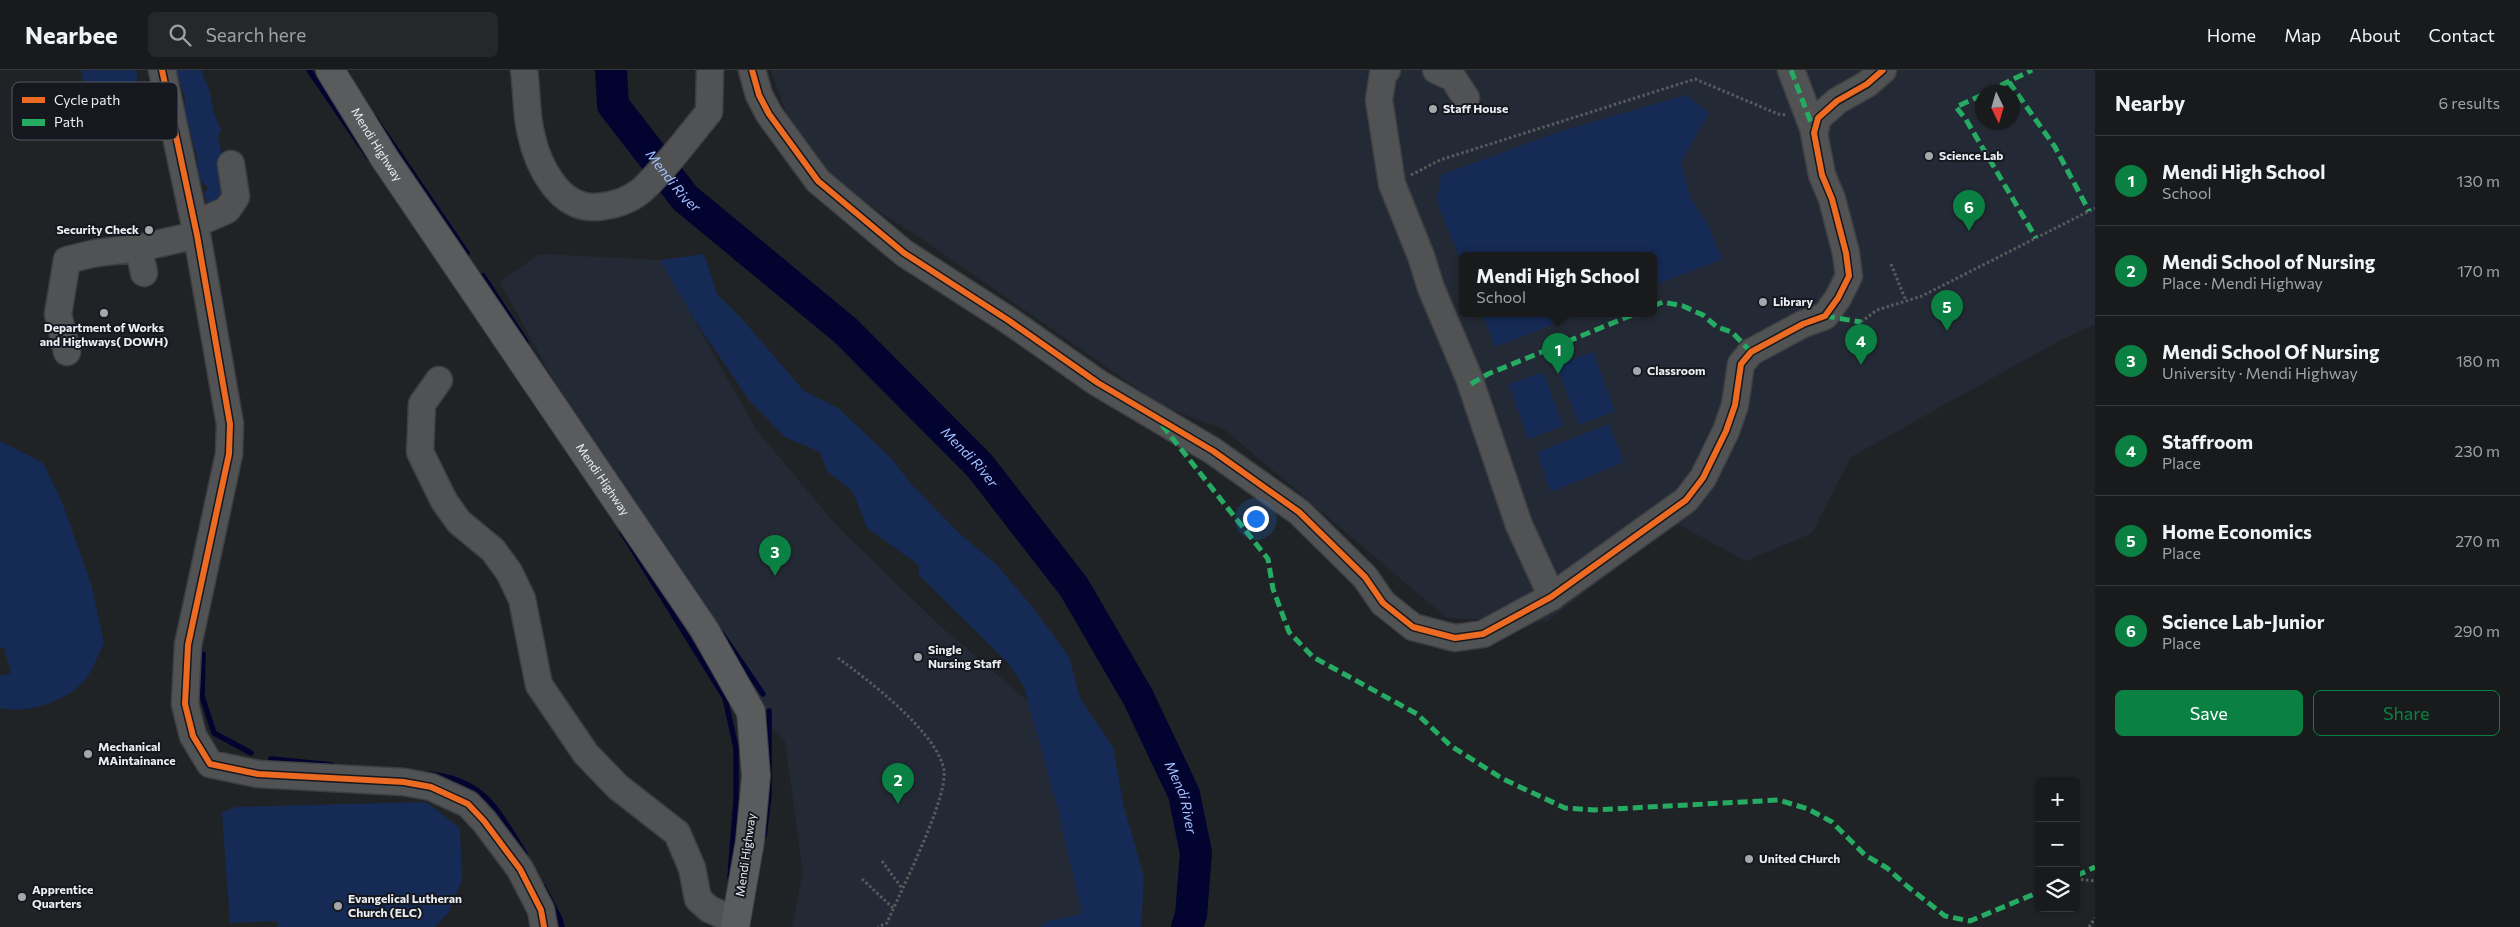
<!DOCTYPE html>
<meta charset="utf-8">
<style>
:root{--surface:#181a1c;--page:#252729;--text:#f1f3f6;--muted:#9fa1a3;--line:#36383b;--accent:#0b8043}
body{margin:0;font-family:Commissioner,sans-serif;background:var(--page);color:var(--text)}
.controls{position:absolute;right:15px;bottom:15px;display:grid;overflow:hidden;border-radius:8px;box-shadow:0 1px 4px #0004}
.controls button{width:45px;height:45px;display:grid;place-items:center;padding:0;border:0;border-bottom:1px solid var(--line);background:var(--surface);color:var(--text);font:25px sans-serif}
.compass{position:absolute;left:1975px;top:15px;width:45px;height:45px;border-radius:50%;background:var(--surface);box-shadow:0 1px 4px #0004;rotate:175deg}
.you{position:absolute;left:1255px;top:448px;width:18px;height:18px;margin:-12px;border:4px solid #fff;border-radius:50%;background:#1a73e8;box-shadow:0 0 0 8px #1a73e833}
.badge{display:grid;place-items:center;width:32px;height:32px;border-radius:50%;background:var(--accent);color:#fff;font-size:16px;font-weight:700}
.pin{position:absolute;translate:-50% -41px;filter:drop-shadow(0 1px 2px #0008)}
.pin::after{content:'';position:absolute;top:26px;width:18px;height:15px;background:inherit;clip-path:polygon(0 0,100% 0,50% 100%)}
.popup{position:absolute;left:1459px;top:182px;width:198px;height:65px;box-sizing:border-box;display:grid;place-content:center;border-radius:8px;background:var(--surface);filter:drop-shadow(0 1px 4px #0005);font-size:16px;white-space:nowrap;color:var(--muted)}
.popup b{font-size:19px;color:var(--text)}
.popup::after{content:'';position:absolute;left:50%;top:100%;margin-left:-10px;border:10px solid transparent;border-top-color:var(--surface)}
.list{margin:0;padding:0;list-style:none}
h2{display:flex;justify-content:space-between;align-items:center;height:65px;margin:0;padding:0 20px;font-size:21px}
h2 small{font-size:16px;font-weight:400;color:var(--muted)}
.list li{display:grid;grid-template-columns:32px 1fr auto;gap:15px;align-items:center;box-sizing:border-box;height:90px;padding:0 20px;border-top:1px solid var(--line)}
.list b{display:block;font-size:19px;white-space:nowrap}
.list p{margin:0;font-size:16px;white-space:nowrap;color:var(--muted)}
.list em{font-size:16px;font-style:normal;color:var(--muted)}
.actions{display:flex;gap:10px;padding:15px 20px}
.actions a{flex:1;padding:11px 0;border:1px solid var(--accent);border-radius:8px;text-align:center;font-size:18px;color:var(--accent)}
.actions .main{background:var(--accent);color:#fff}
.icon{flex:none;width:28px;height:28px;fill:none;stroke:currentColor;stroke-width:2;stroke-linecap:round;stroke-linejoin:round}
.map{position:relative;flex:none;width:2095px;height:857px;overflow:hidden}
header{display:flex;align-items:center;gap:30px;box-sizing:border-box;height:70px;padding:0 25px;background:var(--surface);border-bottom:1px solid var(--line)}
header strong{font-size:24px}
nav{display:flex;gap:28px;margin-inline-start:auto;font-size:18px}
.search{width:350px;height:45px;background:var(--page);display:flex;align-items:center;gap:12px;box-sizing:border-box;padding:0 18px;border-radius:8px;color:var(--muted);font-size:19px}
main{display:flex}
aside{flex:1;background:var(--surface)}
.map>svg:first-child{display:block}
</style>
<header>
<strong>Nearbee</strong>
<div class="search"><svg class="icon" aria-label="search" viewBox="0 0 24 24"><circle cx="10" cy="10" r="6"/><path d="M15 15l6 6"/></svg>Search here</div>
<nav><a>Home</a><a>Map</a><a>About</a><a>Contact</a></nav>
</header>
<main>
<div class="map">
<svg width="2095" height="857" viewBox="0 0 2095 857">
<rect width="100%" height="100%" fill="#202326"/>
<path fill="#242a35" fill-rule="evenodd" d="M 771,0 L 2095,0 L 2095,254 L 2057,272 L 1851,387 L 1812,463 L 1746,491 L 1674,452 L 1547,552 L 1447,548 L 1224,359 L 1164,337 L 922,169 L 836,113 L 790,54 ZM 1982,22 L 2012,22 L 2012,52 L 1982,52 ZM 1463,185 L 1653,185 L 1653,243 L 1463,243 Z
M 539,184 L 660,190 L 757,361 L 839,458 L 939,555 L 1035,637 L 1083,845 L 1073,857 L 792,857 L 803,802 L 785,670 L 716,609 L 500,212 Z"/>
<path fill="#162a56" d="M 81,0 L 136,0 L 143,35 L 77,49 L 71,26 L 85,21 Z
M 175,0 L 202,0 C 203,10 208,14 210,23 C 214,39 212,43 221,59 L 218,67 L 223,91 L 223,130 L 208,135 L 204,125 L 208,117 L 199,110 L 197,86 L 184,40 L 185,27 Z
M 1686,25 L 1709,43 L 1681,92 L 1690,127 L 1708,155 L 1722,189 L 1653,216 L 1653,185 L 1463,185 L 1463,196 L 1437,132 L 1441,105 L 1558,62 Z
M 704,184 L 717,224 L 742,249 L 804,321 L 838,338 L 891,388 L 911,414 L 962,466 L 997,495 L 1034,539 L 1069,587 L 1080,628 L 1113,677 L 1124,737 L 1144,807 L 1141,857 L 1040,857 L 1048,851 L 1082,844 L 1058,739 L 1024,617 L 1008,593 L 918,504 L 919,495 L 867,458 L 853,422 L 827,401 L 820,382 L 785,367 L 749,330 L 694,249 L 660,190 Z
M 1482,243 L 1583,243 L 1495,277 Z
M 1593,282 L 1615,341 L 1579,355 L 1556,295 Z
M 1543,302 L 1563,356 L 1528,369 L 1509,314 Z
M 1609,354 L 1624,392 L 1551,422 L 1537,382 Z
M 0,371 L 43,393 L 62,432 L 92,517 L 104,573 C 98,584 93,601 84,611 C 64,632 29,644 0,638 L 0,606 L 11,603 L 4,577 L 0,578 Z
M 426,732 L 460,758 L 462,810 L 448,843 L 435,857 L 277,857 L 277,851 L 230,853 L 222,743 L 236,737 Z"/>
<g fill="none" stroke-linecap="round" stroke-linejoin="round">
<path stroke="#03032f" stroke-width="5.5" d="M 309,0 L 369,88
M 374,47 L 467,183
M 483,206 L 526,272
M 622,462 L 725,628 L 736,678 L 736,730 L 730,807
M 722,564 L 763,624
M 203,584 L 202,626 L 214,663 L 251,683
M 271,689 L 332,695
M 428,704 C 485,709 498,741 525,784
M 764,766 L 769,726 L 769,641
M 543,816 L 560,849 L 562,857"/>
<path stroke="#03032f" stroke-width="32" id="s1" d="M 611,0 L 613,35 L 685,128 L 846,261 L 980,396 L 1074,517 L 1138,627 L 1184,724 L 1196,783 L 1191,845 L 1187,857"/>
<defs>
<path id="minor" d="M 162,0 L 197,165 L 230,354 L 229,384 L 188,575 L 185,634 L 193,666 L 210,694 L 258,704 L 404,712 L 431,717 L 468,734 L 484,751 L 520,799 L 541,840 L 544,857
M 524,0 C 527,21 526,44 531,64 C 538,96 559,139 596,137 C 612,136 629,131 642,120 C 666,98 688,67 709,42 L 710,0
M 752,0 L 759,25 L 769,44 L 818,111 L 904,183 L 1008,250 L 1098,313 L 1213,381 L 1299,442 L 1365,507 L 1383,533 L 1413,557 L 1455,568 L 1483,564 L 1551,527 L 1686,430 L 1703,408 L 1726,361 L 1735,335 L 1741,294 L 1751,282 L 1803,254 L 1825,246 L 1838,228 L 1849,206 L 1846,183 L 1832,129 L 1822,105 L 1814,63 L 1818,48 L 1837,31 L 1867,14 L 1883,0
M 1387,0 L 1383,4 L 1379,30 L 1392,114 L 1421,186 L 1431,218 L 1469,308 L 1519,455 L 1552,527
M 1436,0 L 1453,8 L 1466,28
M 1791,0 L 1813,58 L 1816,57
M 195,154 L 227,140 L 236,127 L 231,94
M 139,178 L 144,203
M 67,282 L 58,244 L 67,190 L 96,183 L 139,178 L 197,165
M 439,310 L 422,334 L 420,382 L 444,431 L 459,452 L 493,480 L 509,502 L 522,529 L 539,615 L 586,684 L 618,717 L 677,763 L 692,798 L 698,829 L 709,839 L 736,851"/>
<g id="major">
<path id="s2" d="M 330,0 L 385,89 L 704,559 L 751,642 L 756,706 L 750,771 L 735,857"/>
</g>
</defs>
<use href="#minor" stroke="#3d3f42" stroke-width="29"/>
<use href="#major" stroke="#3d3f42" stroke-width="30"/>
<path stroke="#585a5c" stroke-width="3" stroke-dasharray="2.5 2.5" stroke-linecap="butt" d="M 1411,105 L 1440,90 L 1695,9 L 1778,44 L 1786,45
M 1891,194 L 1906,231
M 1861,252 L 1877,240 L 1922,226 L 2095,138
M 838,588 C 868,610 937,662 944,700 C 948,729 900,822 887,853 L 878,857
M 882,791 L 901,817
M 862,809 L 893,838
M 2076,809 L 2095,811
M 2089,857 L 2095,848"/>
<use href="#minor" stroke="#515253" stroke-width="26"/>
<use href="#major" stroke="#5a5b5d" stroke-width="28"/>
<path stroke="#26ab63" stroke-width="5" stroke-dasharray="10 5" stroke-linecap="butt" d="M 1791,0 L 1813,58 L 1816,57
M 2009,12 L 2055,77 L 2089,141
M 1987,22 L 2032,0
M 1982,25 L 1956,37 L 1965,48 L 2036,168
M 1653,236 L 1663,232 L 1683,236 L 1703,245 L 1717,257 L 1732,262 L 1751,282
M 1825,246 L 1861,252
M 1471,314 L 1488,304 L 1637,243
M 1162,355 L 1268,489 L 1273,519 L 1289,562 L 1313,587 L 1417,644 L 1451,676 L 1503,709 L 1565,738 L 1594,740 L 1779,730 L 1808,739 L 1832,752 L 1865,785 L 1887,798 L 1907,816 L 1945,846 L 1970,851 L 2039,822
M 2076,806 L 2095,797"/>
<defs>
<path id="cycleway" d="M 162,0 L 197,165 L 230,354 L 229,384 L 188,575 L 185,634 L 193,666 L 210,694 L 258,704 L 404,712 L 431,717 L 468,734 L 484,751 L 520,799 L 541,840 L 544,857
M 752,0 L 759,25 L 769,44 L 818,111 L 904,183 L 1008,250 L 1098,313 L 1213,381 L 1299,442 L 1365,507 L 1383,533 L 1413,557 L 1455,568 L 1483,564 L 1551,527 L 1686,430 L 1703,408 L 1726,361 L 1735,335 L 1741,294 L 1751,282 L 1803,254 L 1825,246 L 1838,228 L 1849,206 L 1846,183 L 1832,129 L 1822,105 L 1814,63 L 1818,48 L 1837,31 L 1867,14 L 1883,0"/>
</defs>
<use href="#cycleway" stroke="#15181f" stroke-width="9"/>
<use href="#cycleway" stroke="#ed6a23" stroke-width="6"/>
</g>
<g fill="#a4a7ab" stroke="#15181f" stroke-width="2">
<circle cx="1433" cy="39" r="5"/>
<circle cx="1929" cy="86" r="5"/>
<circle cx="149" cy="160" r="5"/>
<circle cx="1763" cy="232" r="5"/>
<circle cx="104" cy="243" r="5"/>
<circle cx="1637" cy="301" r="5"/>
<circle cx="918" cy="587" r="5"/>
<circle cx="88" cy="684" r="5"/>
<circle cx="1749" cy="789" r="5"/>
<circle cx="22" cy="827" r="5"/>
<circle cx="338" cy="836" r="5"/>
</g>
<g text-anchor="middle" stroke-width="4" stroke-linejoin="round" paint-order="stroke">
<g font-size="12" font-weight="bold" fill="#ebeef3" stroke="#15181f" text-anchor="start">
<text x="1443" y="43">Staff House</text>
<text x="1939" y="90">Science Lab</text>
<text x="139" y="164" text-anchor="end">Security Check</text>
<text x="1773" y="236">Library</text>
<text x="104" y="262" text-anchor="middle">Department of Works<tspan x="104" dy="14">and Highways( DOWH)</tspan></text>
<text x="1647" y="305">Classroom</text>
<text x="928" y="584">Single<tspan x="928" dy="14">Nursing Staff</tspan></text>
<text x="98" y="681">Mechanical<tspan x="98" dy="14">MAintainance</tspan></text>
<text x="1759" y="793">United CHurch</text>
<text x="32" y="824">Apprentice<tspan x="32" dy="14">Quarters</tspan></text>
<text x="348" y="833">Evangelical Lutheran<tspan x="348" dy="14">Church (ELC)</tspan></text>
</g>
<g font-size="12" fill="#ebeef3" stroke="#15181f">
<text dy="4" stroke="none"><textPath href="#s2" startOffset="88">Mendi Highway</textPath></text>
<text dy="4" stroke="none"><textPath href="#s2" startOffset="492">Mendi Highway</textPath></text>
<text transform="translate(746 785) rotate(-82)" y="4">Mendi Highway</text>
</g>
<g font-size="14" font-style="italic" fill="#a2c1fd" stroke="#15181f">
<text dy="5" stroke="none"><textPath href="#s1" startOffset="132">Mendi River</textPath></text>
<text dy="5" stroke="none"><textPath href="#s1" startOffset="538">Mendi River</textPath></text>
<text dy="5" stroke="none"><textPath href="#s1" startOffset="942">Mendi River</textPath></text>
</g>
</g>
<rect x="12" y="12" width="166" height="58" rx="8" fill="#15181f" stroke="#55585f" stroke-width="1"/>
<rect x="22" y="27" width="23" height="6" fill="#ed6a23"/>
<rect x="22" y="49" width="23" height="7" fill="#26ab63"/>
<g font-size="14" fill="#ebeef3">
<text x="54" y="35">Cycle path</text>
<text x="54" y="57">Path</text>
</g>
</svg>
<div class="controls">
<button>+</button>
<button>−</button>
<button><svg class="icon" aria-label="layers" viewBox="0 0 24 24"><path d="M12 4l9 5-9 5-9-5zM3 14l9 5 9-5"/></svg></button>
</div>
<svg class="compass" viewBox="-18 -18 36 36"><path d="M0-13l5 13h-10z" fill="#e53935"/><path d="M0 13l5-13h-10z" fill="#9fa1a3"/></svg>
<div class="you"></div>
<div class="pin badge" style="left:1558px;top:304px">1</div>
<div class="popup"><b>Mendi High School</b>School</div>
<div class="pin badge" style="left:898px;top:734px">2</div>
<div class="pin badge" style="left:775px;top:506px">3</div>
<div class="pin badge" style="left:1861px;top:295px">4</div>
<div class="pin badge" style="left:1947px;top:261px">5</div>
<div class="pin badge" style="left:1969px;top:161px">6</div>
</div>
<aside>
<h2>Nearby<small>6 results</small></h2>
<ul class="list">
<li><span class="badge">1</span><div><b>Mendi High School</b><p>School</p></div><em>130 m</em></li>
<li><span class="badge">2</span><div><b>Mendi School of Nursing</b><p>Place · Mendi Highway</p></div><em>170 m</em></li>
<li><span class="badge">3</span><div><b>Mendi School Of Nursing</b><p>University · Mendi Highway</p></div><em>180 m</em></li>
<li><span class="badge">4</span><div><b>Staffroom</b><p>Place</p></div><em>230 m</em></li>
<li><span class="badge">5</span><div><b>Home Economics</b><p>Place</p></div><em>270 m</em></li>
<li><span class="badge">6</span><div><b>Science Lab-Junior</b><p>Place</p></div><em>290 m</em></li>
</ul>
<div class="actions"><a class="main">Save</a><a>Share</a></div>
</aside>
</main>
